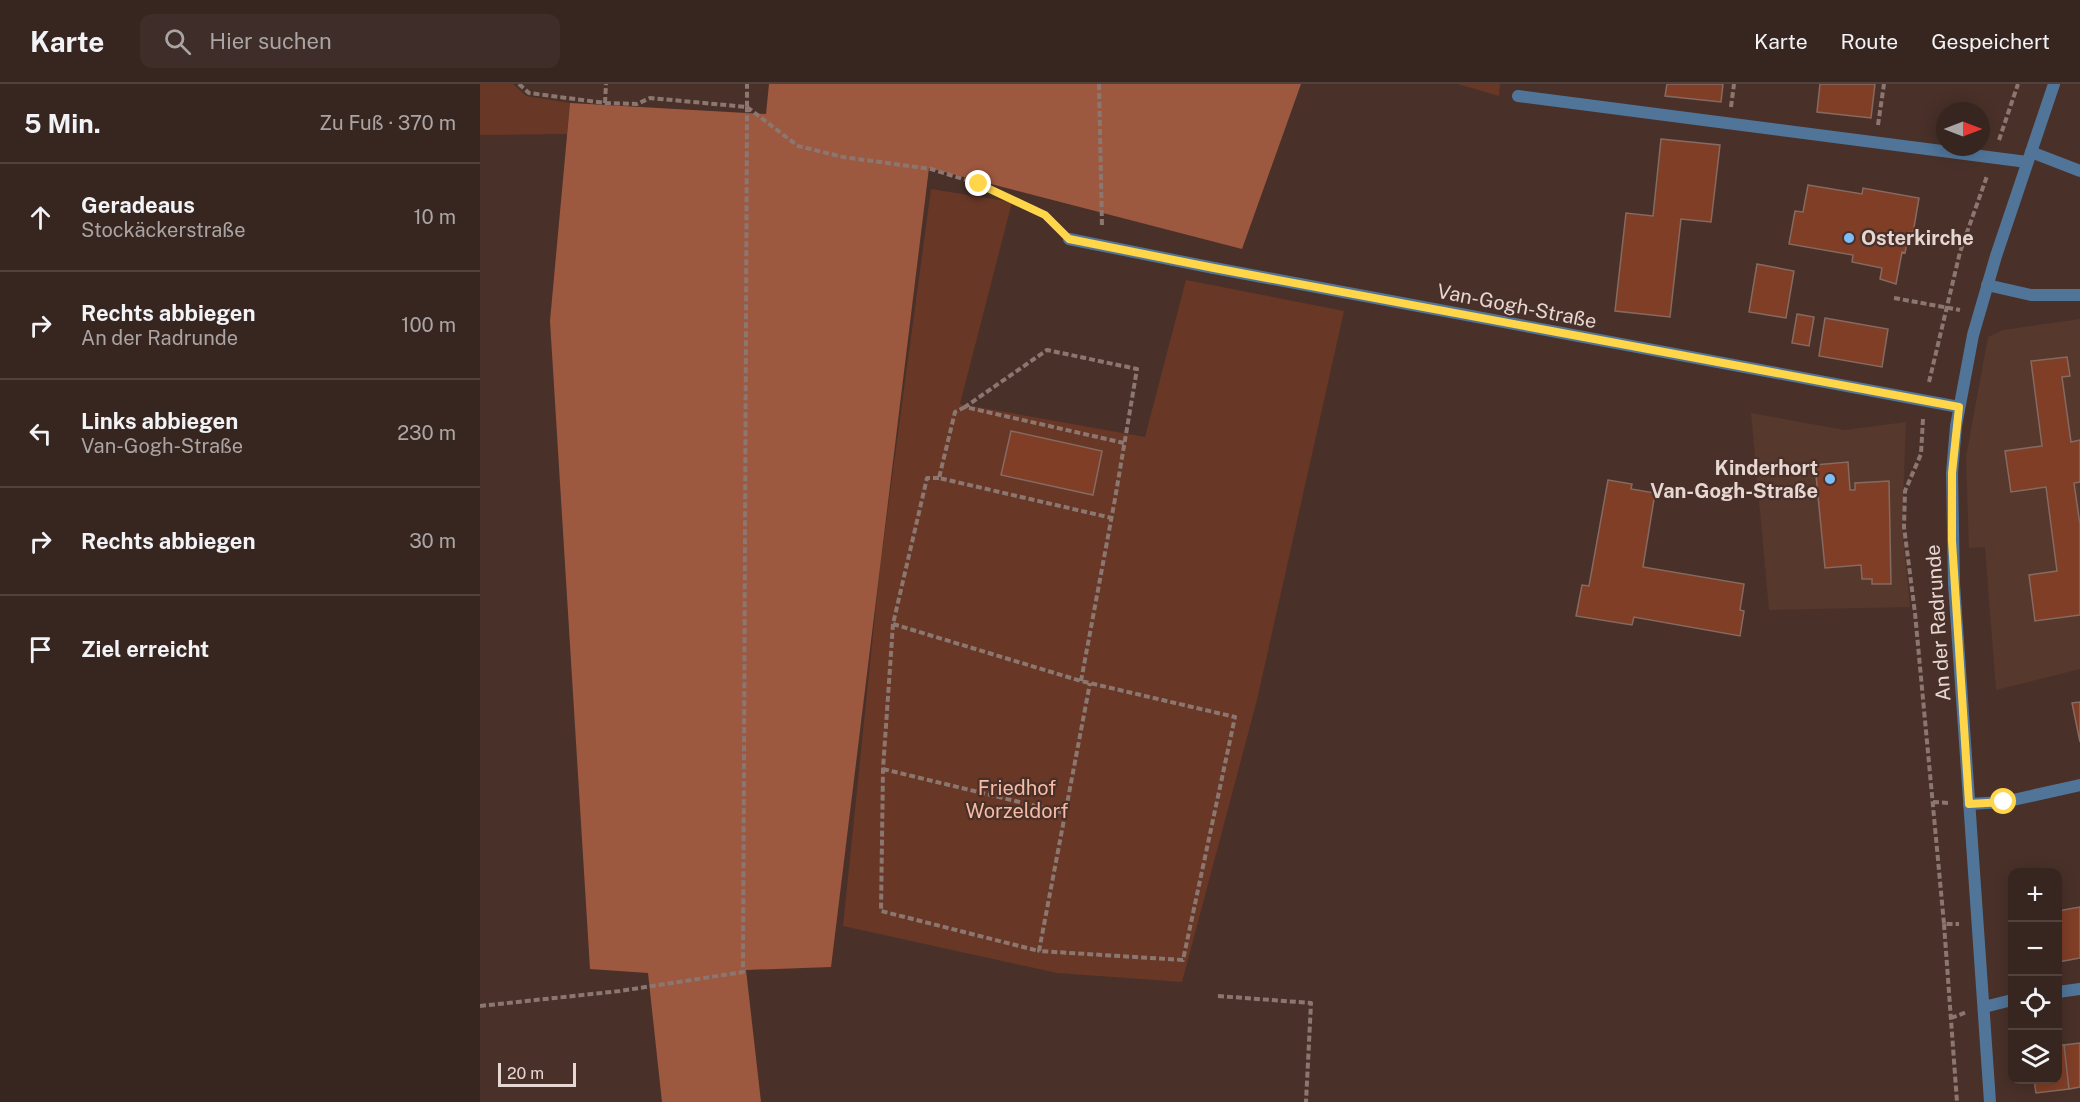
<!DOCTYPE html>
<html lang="de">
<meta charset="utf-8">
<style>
:root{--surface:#37251f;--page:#3e2d28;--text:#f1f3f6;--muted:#aaa5a4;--line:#51423d}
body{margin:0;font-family:"Public Sans",sans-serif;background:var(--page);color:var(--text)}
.controls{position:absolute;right:18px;bottom:18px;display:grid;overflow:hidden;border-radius:12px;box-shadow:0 3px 15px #0003}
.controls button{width:54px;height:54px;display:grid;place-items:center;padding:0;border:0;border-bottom:2px solid var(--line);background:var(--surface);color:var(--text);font:30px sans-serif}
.compass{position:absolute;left:1456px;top:18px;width:54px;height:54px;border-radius:50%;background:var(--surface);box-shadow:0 3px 15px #0003;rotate:90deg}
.scale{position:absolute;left:18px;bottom:15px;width:78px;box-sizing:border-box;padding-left:6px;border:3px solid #e7d7d2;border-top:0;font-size:16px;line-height:21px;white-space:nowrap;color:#e7d7d2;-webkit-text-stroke:4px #493129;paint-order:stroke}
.stop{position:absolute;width:18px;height:18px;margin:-14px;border:4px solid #ffd54a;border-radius:50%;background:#fff}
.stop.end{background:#ffd54a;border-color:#fff;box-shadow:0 2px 6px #0008}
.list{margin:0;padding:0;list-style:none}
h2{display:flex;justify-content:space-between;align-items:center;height:78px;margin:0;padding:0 24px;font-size:26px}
h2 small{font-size:20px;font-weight:400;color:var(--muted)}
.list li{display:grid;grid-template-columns:39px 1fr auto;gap:18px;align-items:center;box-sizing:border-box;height:108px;padding:0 24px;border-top:2px solid var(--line)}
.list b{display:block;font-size:22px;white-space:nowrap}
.list p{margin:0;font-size:20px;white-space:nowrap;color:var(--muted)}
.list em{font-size:20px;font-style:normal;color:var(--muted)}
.icon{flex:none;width:33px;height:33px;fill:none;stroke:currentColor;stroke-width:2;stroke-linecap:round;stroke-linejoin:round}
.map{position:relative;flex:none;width:1600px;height:1018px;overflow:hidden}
header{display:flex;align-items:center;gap:36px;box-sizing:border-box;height:84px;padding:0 30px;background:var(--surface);border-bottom:2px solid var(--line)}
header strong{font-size:28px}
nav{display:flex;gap:33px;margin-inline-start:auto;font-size:21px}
.search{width:420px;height:54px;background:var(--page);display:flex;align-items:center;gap:15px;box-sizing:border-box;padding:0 21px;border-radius:12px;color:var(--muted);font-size:22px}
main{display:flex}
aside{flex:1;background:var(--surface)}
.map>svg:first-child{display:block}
</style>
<header>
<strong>Karte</strong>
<div class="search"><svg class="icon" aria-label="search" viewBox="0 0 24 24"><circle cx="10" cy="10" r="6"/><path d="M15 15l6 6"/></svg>Hier suchen</div>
<nav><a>Karte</a><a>Route</a><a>Gespeichert</a></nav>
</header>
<main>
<aside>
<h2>5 Min.<small>Zu Fuß · 370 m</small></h2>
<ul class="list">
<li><svg class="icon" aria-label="ahead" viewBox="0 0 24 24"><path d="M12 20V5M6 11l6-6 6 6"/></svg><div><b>Geradeaus</b><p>Stockäckerstraße</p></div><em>10 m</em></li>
<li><svg class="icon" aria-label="right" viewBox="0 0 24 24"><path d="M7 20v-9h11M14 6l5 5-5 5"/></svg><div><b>Rechts abbiegen</b><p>An der Radrunde</p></div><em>100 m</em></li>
<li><svg class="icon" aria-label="left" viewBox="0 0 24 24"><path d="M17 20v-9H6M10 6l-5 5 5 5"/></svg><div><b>Links abbiegen</b><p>Van-Gogh-Straße</p></div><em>230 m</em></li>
<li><svg class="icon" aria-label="right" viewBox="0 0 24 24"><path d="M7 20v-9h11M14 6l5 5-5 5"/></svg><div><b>Rechts abbiegen</b></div><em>30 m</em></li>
<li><svg class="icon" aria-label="arrive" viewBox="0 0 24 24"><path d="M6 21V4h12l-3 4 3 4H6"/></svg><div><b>Ziel erreicht</b></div></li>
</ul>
</aside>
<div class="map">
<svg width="1600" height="1018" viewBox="0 0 1600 1018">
<rect width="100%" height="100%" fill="#493129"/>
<path fill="#56382d" d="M 1600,235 L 1600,585 L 1516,606 L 1505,463 L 1489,464 L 1486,373 L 1508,253 L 1523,246 Z
M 1271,329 L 1365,346 L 1426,338 L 1422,443 L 1430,523 L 1289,526 Z"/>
<path fill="#683726" d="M 0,0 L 33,0 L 46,12 L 90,19 L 87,50 L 0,51 Z
M 978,0 L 1020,0 L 1019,12 Z
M 451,105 L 532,118 L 480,320 L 665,353 L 706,196 L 864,227 L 777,616 L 702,898 L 577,889 L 363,842 L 400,483 Z"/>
<path fill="#9d5840" d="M 289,0 L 821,0 L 762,165 L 449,84 L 351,883 L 266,886 L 281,1018 L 182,1018 L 168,889 L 110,885 L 70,237 L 90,19 L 286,30 Z"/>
<path fill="#803e26" stroke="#856a61" stroke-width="1.5" d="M 1187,0 L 1243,0 L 1241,18 L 1185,12 Z
M 1340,0 L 1395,0 L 1391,34 L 1337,28 Z
M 1181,55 L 1240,61 L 1231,138 L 1201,135 L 1190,233 L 1135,227 L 1146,129 L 1173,132 Z
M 1328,101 L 1382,110 L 1383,104 L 1439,114 L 1433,149 L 1429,148 L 1425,169 L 1422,168 L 1416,200 L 1400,195 L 1402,184 L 1372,178 L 1373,171 L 1309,160 L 1315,127 L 1323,128 Z
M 1277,180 L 1314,187 L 1306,234 L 1269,228 Z
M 1317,230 L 1334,233 L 1329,262 L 1312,259 Z
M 1345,234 L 1408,245 L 1402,283 L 1339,272 Z
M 1587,273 L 1590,292 L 1582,293 L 1591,358 L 1600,356 L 1600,398 L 1594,399 L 1600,441 L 1600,531 L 1555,537 L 1549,491 L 1577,487 L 1566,403 L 1531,408 L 1525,367 L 1562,362 L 1551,277 Z
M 531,347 L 622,367 L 613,411 L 521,391 Z
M 1368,378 L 1370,406 L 1375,406 L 1375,399 L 1409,397 L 1411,500 L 1392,500 L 1392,495 L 1382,495 L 1381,481 L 1345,484 L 1335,381 Z
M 1128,396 L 1152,400 L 1151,405 L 1175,409 L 1163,483 L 1264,500 L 1260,526 L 1264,527 L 1260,552 L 1154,533 L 1152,541 L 1096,532 L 1102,501 L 1109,502 Z
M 1600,618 L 1600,658 L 1592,619 Z
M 1600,823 L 1600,874 L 1578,878 L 1578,827 Z
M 1600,959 L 1600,1003 L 1589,1005 L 1584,961 Z
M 1578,961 L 1584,961 L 1589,1005 L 1556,1009 L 1554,996 L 1578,996 Z"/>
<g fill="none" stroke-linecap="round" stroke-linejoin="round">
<path stroke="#8c7770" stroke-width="4" stroke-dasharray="6 3" stroke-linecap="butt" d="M 39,0 L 49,9 L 125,19 L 157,20 L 170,14 L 267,23 L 267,0
M 619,0 L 622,143
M 125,19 L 126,0
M 267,23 L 318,62 L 363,73 L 451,85 L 499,100 L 565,131 L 578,144
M 1251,23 L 1254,0
M 1398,41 L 1404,0
M 1519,56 L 1538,0
M 1414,214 L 1480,226
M 1449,298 L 1480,168 L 1507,92
M 485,323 L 475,328 L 459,394 L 632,434
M 1443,335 L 1441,370 L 1425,407 L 1424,443 L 1435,529 L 1464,840 L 1479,840
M 459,394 L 447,394 L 413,540 L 601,597 L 755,633 L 703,876 L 559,867 L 610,599
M 413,540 L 403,685 L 401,827 L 559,867
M 601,597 L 635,415 L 657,285 L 567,266 L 485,323 L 644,359
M 403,685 L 585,729
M 1453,718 L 1470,719
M 1464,840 L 1477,1018
M 738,912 L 831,919 L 826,1018
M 0,922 L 140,907 L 263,888 L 267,23
M 1471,934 L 1487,928"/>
<path stroke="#507599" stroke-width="12" d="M 1038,12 L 1547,78
M 1551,68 L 1600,87
M 589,155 L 734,184"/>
<path stroke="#507599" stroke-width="12" d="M 734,184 L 1479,323
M 1507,201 L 1551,211 L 1600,211
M 1489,720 L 1524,718 L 1600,701
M 1578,908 L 1600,905
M 1504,923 L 1532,916"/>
<path stroke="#507599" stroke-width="12" d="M 1510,1018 L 1474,500 L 1472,389 L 1476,342 L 1493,251 L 1516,172 L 1574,0"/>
</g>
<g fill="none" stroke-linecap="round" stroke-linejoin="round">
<path stroke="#ffd54a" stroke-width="8" d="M 499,100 L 565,131 L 589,155 L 734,184 L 1479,323 L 1472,389 L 1472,457 L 1489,720 L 1524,718"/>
</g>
<g fill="#7fbdfa" stroke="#493129" stroke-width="2">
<circle cx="1369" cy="154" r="6"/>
<circle cx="1350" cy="395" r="6"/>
</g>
<g text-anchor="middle" stroke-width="4.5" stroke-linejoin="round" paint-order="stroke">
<g font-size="20" font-weight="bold" fill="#e7d7d2" stroke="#493129" text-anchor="start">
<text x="1381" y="161">Osterkirche</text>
<text x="1338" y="391" text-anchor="end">Kinderhort<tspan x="1338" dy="23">Van-Gogh-Straße</tspan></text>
</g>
<g font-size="20" fill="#e7d7d2" stroke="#493129">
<text transform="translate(1037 222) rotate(11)" y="7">Van-Gogh-Straße</text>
<text transform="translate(1458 539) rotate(-94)" y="7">An der Radrunde</text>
</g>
<g font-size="20" fill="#f7baa5" stroke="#493129">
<text x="537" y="711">Friedhof<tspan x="537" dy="23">Worzeldorf</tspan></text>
</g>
</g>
</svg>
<div class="controls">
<button>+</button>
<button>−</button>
<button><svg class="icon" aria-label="locate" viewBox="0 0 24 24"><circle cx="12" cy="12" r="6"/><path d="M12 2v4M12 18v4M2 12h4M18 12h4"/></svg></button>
<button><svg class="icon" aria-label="layers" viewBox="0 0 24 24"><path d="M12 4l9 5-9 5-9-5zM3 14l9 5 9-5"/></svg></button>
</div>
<svg class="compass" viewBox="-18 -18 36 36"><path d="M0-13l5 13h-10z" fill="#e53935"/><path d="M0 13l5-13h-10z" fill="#aaa5a4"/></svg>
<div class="scale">20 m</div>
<div class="stop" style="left:1524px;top:718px"></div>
<div class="stop end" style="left:499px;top:100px"></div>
</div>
</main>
